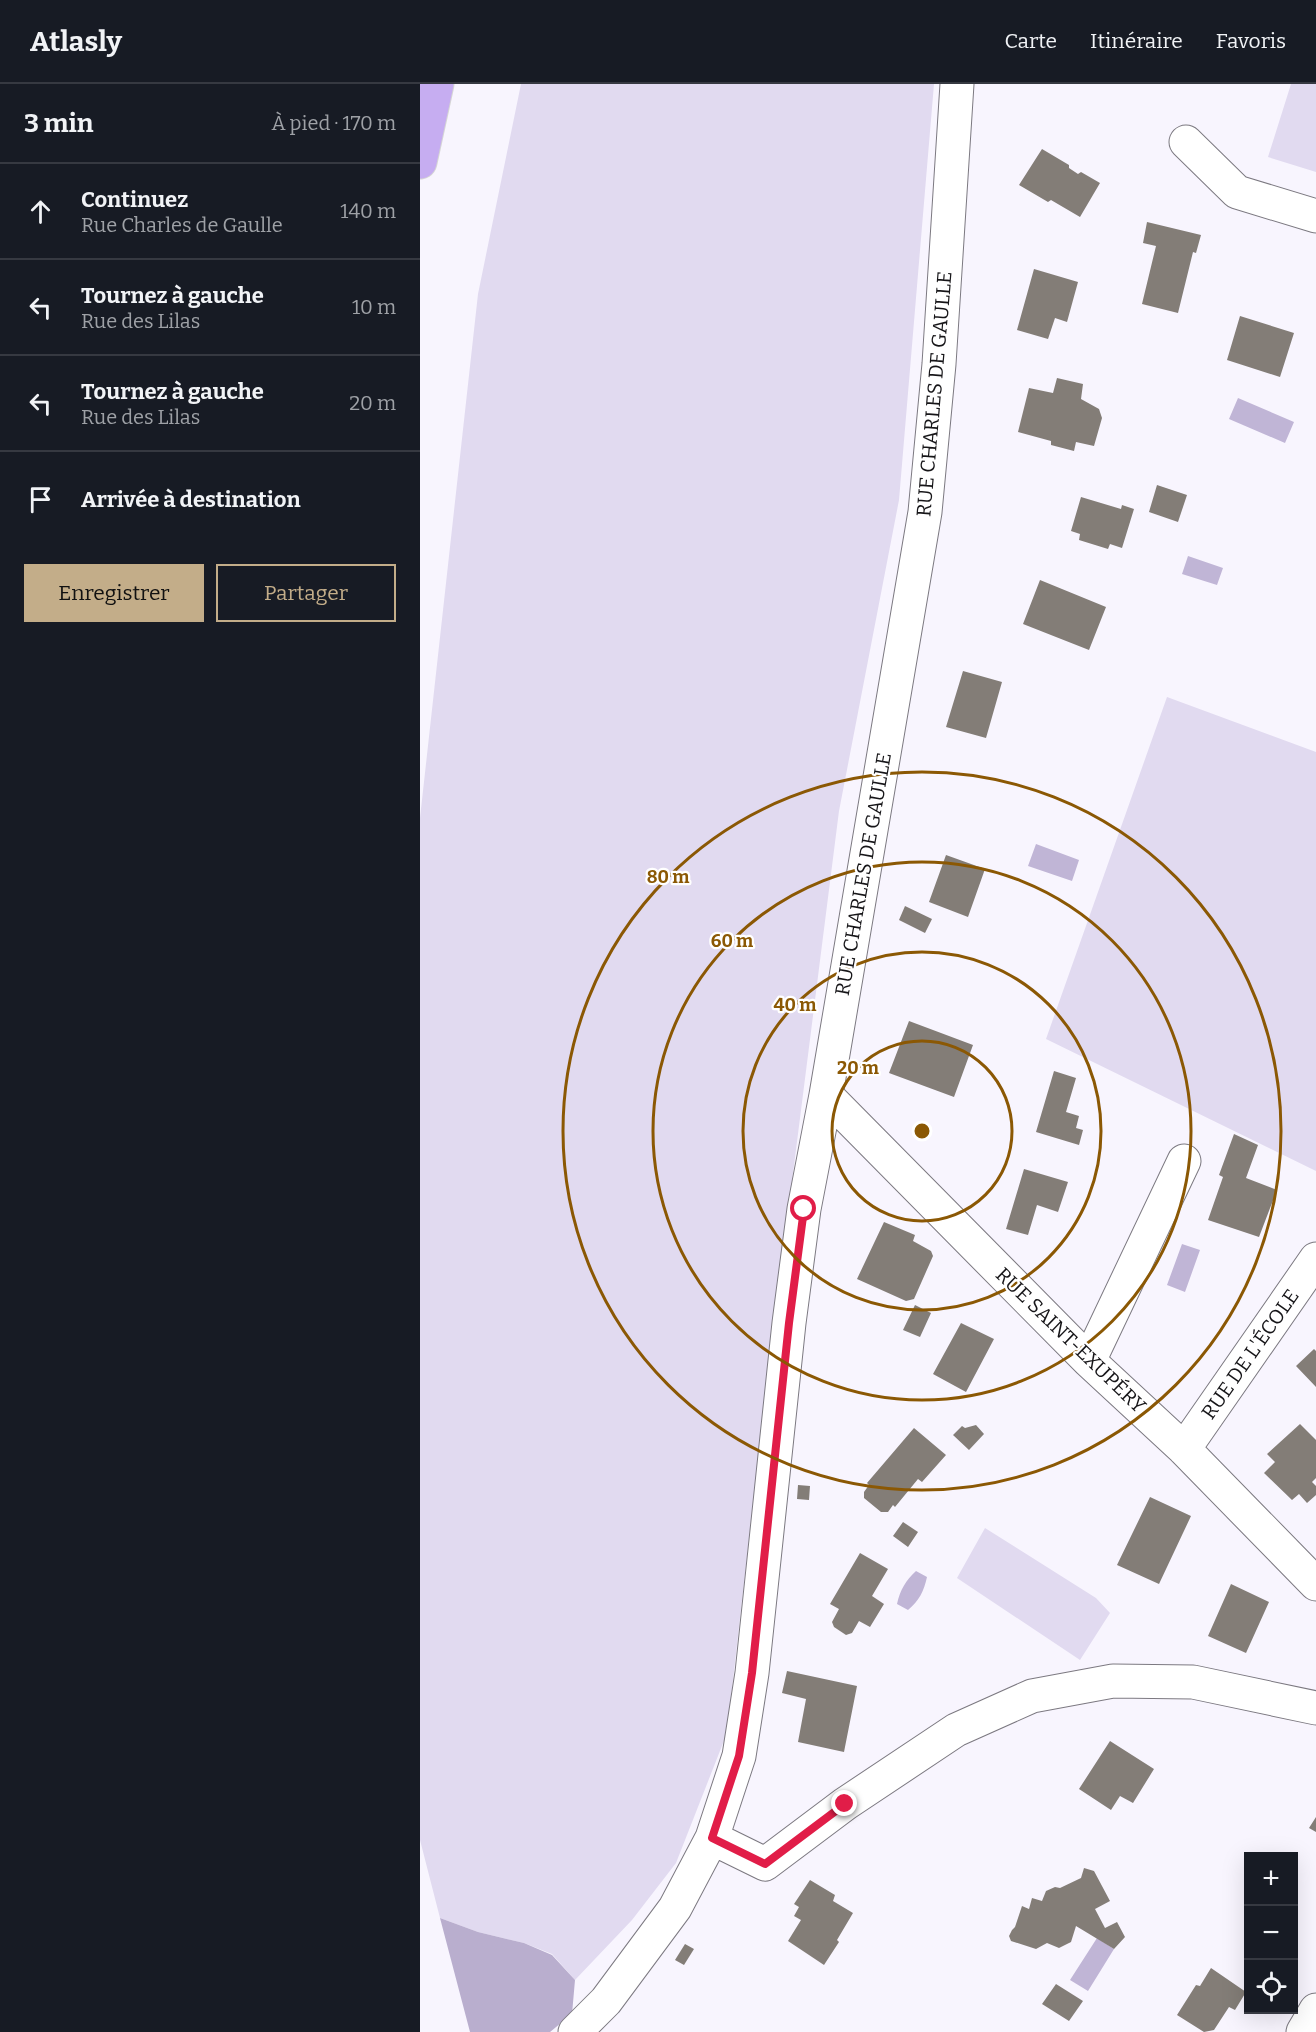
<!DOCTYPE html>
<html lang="fr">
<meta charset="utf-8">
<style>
:root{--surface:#171b24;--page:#20242c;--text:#f1f3f6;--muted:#9ea1a6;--line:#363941;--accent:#c3ad89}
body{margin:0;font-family:Bitter,serif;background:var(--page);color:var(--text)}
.controls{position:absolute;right:18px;bottom:18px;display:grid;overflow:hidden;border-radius:0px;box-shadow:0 6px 24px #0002}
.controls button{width:54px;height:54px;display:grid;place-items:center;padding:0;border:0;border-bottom:2px solid var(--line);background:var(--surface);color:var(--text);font:30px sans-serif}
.stop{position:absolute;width:18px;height:18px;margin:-14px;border:4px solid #e11d48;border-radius:50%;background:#fff}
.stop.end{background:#e11d48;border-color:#fff;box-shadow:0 2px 6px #0008}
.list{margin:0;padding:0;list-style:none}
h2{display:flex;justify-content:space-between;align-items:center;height:78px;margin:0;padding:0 24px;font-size:26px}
h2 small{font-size:20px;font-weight:400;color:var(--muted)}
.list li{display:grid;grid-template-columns:39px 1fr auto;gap:18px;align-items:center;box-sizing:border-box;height:96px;padding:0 24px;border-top:2px solid var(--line)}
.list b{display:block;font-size:22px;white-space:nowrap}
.list p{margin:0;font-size:20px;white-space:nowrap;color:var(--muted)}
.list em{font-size:20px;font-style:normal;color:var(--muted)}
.actions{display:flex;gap:12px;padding:18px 24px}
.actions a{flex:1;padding:14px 0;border:2px solid var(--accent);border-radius:0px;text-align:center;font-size:21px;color:var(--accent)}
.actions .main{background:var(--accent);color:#111}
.icon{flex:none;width:33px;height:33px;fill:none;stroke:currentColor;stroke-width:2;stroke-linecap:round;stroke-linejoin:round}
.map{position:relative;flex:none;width:896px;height:1948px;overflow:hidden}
header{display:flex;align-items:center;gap:36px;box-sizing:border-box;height:84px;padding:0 30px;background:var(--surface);border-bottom:2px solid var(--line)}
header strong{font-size:28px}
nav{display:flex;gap:33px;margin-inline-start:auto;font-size:21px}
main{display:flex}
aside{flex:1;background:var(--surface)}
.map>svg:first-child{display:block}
</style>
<header>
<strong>Atlasly</strong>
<nav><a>Carte</a><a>Itinéraire</a><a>Favoris</a></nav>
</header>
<main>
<aside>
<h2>3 min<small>À pied · 170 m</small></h2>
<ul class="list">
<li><svg class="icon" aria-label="ahead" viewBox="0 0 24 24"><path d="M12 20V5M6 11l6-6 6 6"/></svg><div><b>Continuez</b><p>Rue Charles de Gaulle</p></div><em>140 m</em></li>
<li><svg class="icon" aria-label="left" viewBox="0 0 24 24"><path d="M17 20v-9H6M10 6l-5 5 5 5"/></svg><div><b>Tournez à gauche</b><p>Rue des Lilas</p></div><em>10 m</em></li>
<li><svg class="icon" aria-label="left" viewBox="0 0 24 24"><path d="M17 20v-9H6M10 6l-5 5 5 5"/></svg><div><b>Tournez à gauche</b><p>Rue des Lilas</p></div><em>20 m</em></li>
<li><svg class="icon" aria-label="arrive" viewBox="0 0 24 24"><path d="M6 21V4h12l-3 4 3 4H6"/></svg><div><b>Arrivée à destination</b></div></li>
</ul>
<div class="actions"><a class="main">Enregistrer</a><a>Partager</a></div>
</aside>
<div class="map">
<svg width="896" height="1948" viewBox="0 0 896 1948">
<rect width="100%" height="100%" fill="#f8f5fe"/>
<path fill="#e1daf0" d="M 101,0 L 514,0 L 479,416 L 419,727 L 348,1286 L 307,1649 L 256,1779 L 212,1836 L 155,1896 L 132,1870 L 104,1859 L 58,1848 L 20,1834 L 0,1756 L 0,734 L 58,210 Z
M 871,0 L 896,0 L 896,88 L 848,73 Z
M 747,613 L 896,668 L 896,1087 L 626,955 Z
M 565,1444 L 676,1514 L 690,1529 L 660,1576 L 537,1494 Z"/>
<path fill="#b9aece" d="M 20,1834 L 58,1848 L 104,1859 L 132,1871 L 155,1896 L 152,1930 L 130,1948 L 50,1948 Z"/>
<path fill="#c0b5d6" d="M 818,314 L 874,338 L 865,359 L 809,335 Z
M 768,472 L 803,484 L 797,501 L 762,490 Z
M 616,760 L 659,776 L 652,797 L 608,782 Z
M 762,1160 L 780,1166 L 765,1208 L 747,1201 Z
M 496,1487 L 507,1493 C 504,1507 499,1517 488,1526 L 477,1520 C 480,1506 486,1496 496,1487 Z
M 677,1854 L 694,1865 L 668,1907 L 650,1896 Z"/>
<path fill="#837d77" d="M 622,65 L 649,81 L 649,84 L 658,90 L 661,88 L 680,99 L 660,133 L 631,116 L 628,118 L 599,101 Z
M 727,138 L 781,151 L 776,169 L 773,168 L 758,229 L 722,220 L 736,162 L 723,159 Z
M 614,185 L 658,198 L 647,238 L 635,234 L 628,255 L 597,246 Z
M 820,232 L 874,249 L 860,293 L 807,276 Z
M 637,294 L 663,300 L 661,315 L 679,325 L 682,334 L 674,362 L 656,358 L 654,367 L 631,361 L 631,357 L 598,348 L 609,304 L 633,309 Z
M 737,401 L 767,411 L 758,438 L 729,428 Z
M 661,413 L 701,425 L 702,421 L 714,425 L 702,464 L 690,460 L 688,465 L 659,456 L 660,450 L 651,447 Z
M 620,496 L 686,523 L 669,566 L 603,540 Z
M 543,587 L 582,598 L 566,654 L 526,643 Z
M 526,771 L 565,785 L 548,833 L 509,818 Z
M 485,822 L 512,835 L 505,849 L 479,836 Z
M 489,937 L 553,961 L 534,1013 L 469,989 Z
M 634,987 L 656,994 L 646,1028 L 659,1032 L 656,1044 L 663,1046 L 659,1061 L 616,1048 Z
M 814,1050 L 838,1061 L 826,1094 L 857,1106 L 839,1153 L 788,1136 L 803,1093 L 799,1091 Z
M 604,1085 L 648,1098 L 638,1128 L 617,1121 L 608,1151 L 586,1145 Z
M 464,1138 L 495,1151 L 493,1157 L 511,1167 L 513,1172 L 494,1215 L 486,1217 L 437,1195 Z
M 495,1221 L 511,1229 L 500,1253 L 483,1246 Z
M 541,1239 L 574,1255 L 546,1308 L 513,1290 Z
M 894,1265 L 896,1267 L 896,1303 L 876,1282 Z
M 880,1340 L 896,1356 L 896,1394 L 892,1398 L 896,1402 L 896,1411 L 887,1419 L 879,1410 L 872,1416 L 844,1389 L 855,1378 L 847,1370 Z
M 556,1341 L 564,1350 L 549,1366 L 533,1351 L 542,1342 L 545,1344 Z
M 494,1344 L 526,1371 L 502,1398 L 498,1395 L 475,1423 L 473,1421 L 468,1428 L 461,1428 L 444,1414 L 444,1408 L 449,1401 L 447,1399 Z
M 378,1401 L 390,1402 L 389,1416 L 377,1415 Z
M 730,1413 L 771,1432 L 739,1500 L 697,1481 Z
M 483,1438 L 498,1448 L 488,1463 L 473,1452 Z
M 440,1469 L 468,1485 L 452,1512 L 464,1520 L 450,1543 L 439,1537 L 432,1549 L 426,1551 L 414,1543 L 412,1538 L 419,1525 L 410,1520 Z
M 811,1500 L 849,1518 L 826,1569 L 788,1552 Z
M 367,1587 L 437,1602 L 424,1668 L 378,1658 L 386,1615 L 362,1609 Z
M 690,1657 L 734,1685 L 713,1719 L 700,1712 L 691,1726 L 659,1705 Z
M 896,1733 L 896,1748 L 889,1744 Z
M 664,1784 L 674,1787 L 690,1817 L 675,1825 L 685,1844 L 697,1838 L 705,1853 L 694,1865 L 656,1842 L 651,1858 L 639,1864 L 627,1859 L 616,1865 L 591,1857 L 589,1852 L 592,1846 L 595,1843 L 602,1822 L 609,1825 L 612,1814 L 622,1817 L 626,1807 L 635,1803 L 640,1804 L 661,1794 Z
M 390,1796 L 415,1811 L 413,1817 L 433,1829 L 417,1856 L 419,1858 L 404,1881 L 368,1857 L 381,1836 L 374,1832 L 379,1823 L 374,1820 Z
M 265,1860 L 274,1865 L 264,1881 L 255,1876 Z
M 791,1884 L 826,1908 L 815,1926 L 809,1923 L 794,1946 L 784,1948 L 757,1931 L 776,1901 L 780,1902 Z
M 636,1900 L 663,1917 L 649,1937 L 622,1920 Z"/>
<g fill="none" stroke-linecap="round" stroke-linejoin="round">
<defs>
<path id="minor" d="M 766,58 L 817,108 L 896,132
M 406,1011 L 669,1277 L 764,1365 L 896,1500
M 669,1277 L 764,1077
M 764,1365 L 896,1175
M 292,1754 L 345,1780 L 425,1720 L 536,1646 L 612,1612 L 693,1597 L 773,1598 L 896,1624
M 155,1948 L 186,1917 L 255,1824 L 292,1754 L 319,1672 L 332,1589 L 369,1239 L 384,1125 L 406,1011 L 505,428 L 519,280 L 537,0
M 883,1948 L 896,1926"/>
<path id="highway" d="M 0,78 L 17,0"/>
</defs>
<use href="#minor" stroke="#7c7981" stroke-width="35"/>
<use href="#highway" stroke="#d5d5d5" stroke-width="35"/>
<use href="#minor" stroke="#fff" stroke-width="33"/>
<use href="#highway" stroke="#c6adf1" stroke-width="33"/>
</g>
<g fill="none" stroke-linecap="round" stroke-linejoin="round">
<path stroke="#e11d48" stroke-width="8" d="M 384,1125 L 369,1239 L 332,1589 L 319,1672 L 292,1754 L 345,1780 L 425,1720"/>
</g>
<g fill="none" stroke="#8b5804" stroke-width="3">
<circle cx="502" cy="1047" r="90"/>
<circle cx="502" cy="1047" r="179"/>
<circle cx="502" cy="1047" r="269"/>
<circle cx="502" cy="1047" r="359"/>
</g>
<g text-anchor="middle" stroke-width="4.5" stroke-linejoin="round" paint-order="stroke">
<g font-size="20" fill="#161518" stroke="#fff">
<text transform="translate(514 310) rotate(-85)" y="7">RUE CHARLES DE GAULLE</text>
<text transform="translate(443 790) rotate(-80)" y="7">RUE CHARLES DE GAULLE</text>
<text transform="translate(651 1256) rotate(44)" y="7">RUE SAINT-EXUPÉRY</text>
<text transform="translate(830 1270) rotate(-55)" y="7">RUE DE L'ÉCOLE</text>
</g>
</g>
<circle cx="502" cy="1047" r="9" fill="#8b5804" stroke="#fff" stroke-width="3"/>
<g font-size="18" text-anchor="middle" font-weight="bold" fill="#8b5804" stroke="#fff" stroke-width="4.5" stroke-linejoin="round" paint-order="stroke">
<text x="248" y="799">80 m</text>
<text x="312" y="863">60 m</text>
<text x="375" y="927">40 m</text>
<text x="438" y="990">20 m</text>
</g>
</svg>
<div class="controls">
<button>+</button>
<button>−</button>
<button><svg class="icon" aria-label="locate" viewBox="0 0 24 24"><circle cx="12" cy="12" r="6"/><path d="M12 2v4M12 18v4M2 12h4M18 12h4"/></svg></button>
</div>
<div class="stop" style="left:384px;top:1125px"></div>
<div class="stop end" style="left:425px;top:1720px"></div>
</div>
</main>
